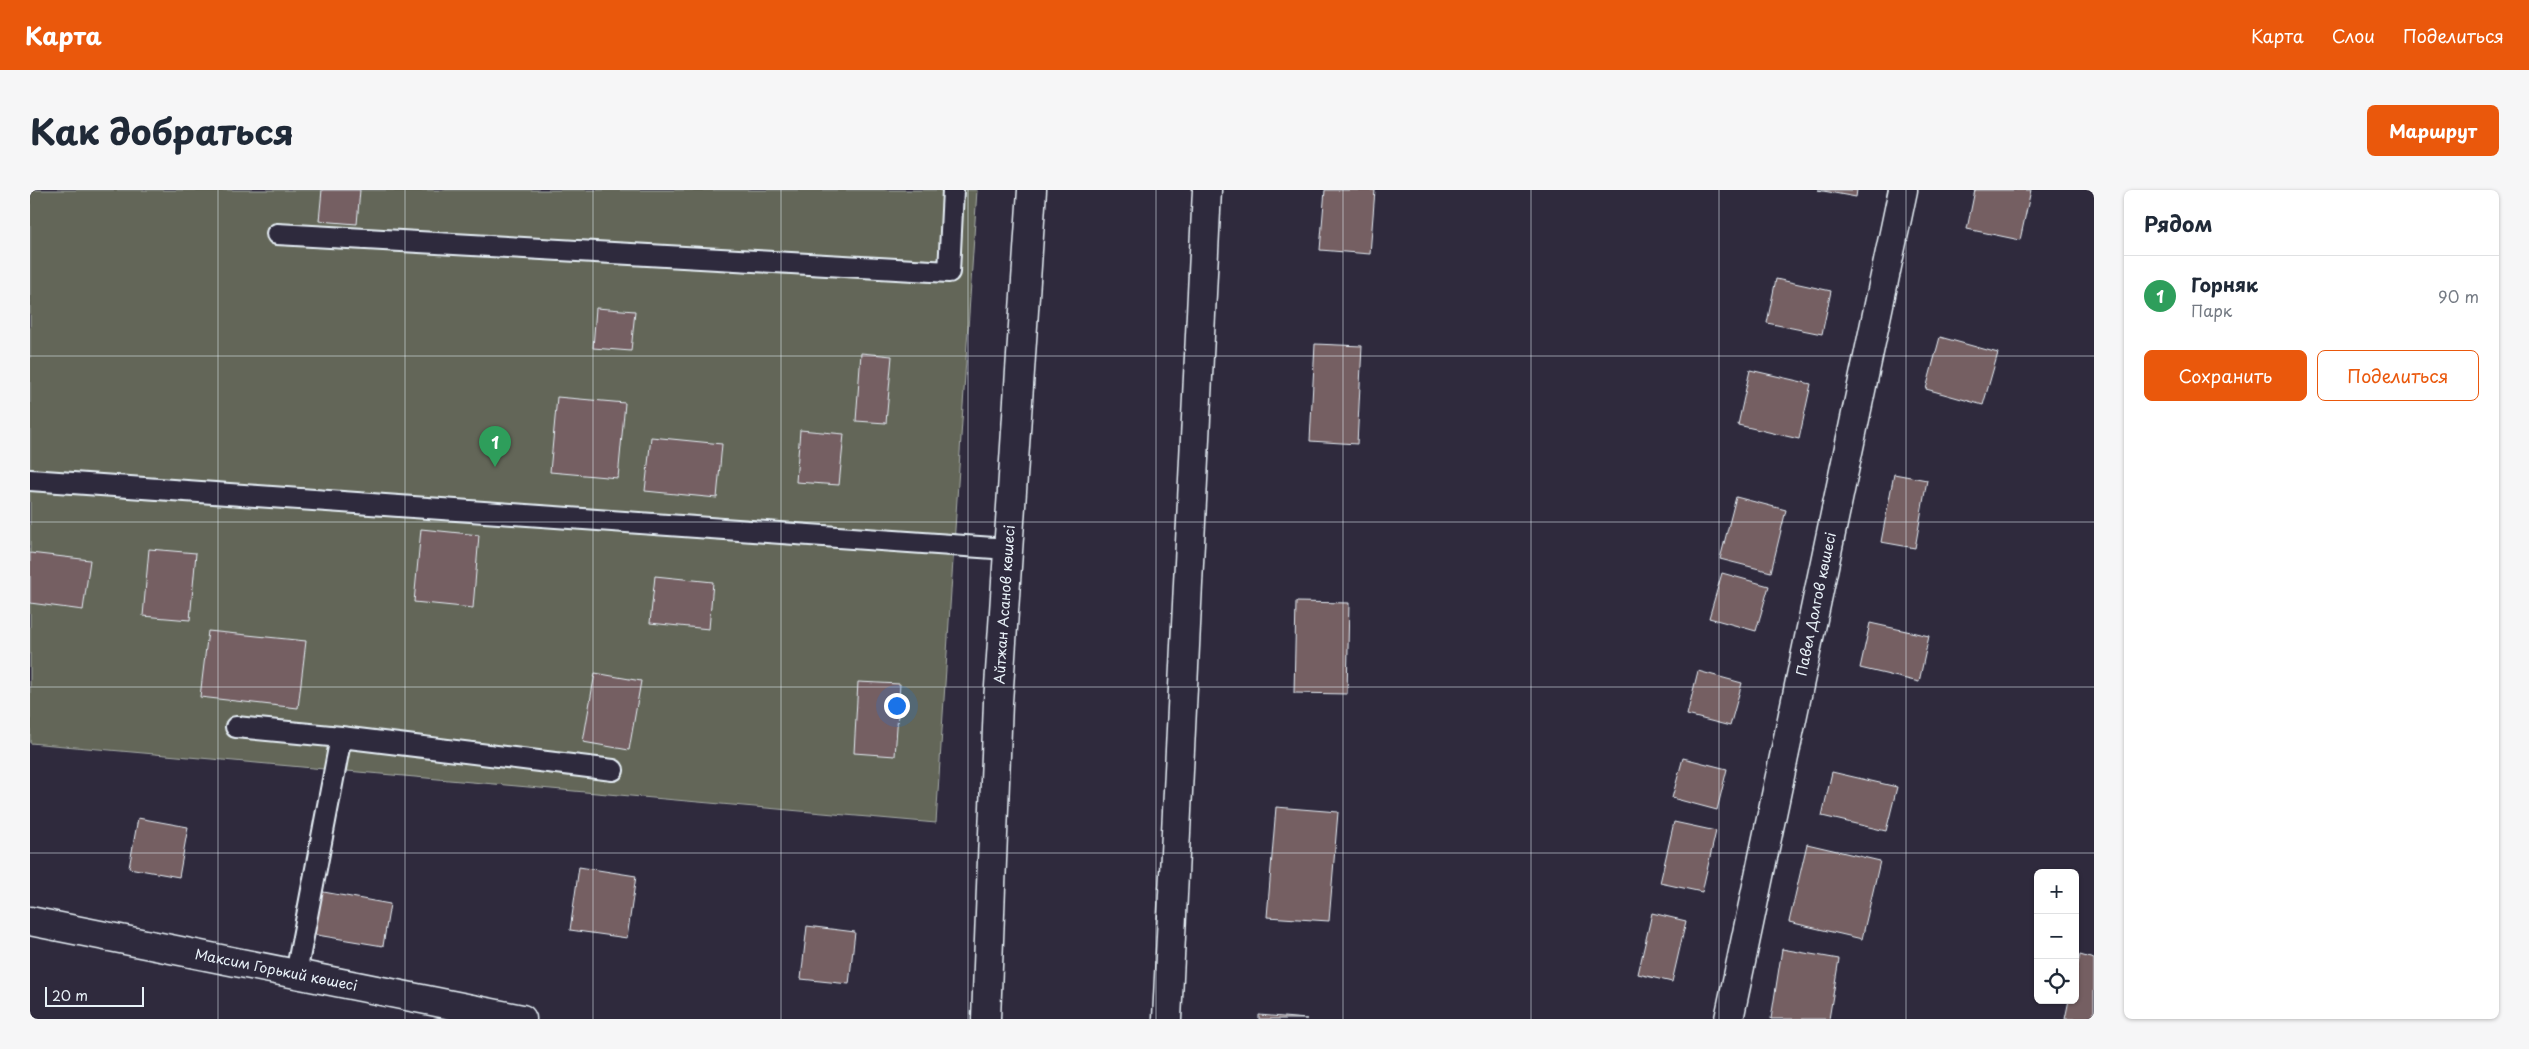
<!DOCTYPE html>
<html lang="ru">
<meta charset="utf-8">
<style>
:root{--surface:#fff;--page:#f6f6f7;--text:#1f2937;--muted:#747a83;--line:#e0e1e3;--accent:#ea580c}
body{margin:0;font-family:"Playpen Sans",sans-serif;background:var(--page);color:var(--text)}
.controls{position:absolute;right:15px;bottom:15px;display:grid;overflow:hidden;border-radius:8px;box-shadow:0 1px 4px #0004}
.controls button{width:45px;height:45px;display:grid;place-items:center;padding:0;border:0;border-bottom:1px solid var(--line);background:var(--surface);color:var(--text);font:25px sans-serif}
.scale{position:absolute;left:15px;bottom:12px;width:99px;box-sizing:border-box;padding-left:5px;border:2px solid #e8f1f8;border-top:0;font-size:14px;line-height:18px;white-space:nowrap;color:#e8f1f8;-webkit-text-stroke:4px #2f2a3d;paint-order:stroke}
.you{position:absolute;left:866px;top:515px;width:18px;height:18px;margin:-12px;border:4px solid #fff;border-radius:50%;background:#1a73e8;box-shadow:0 0 0 8px #1a73e833}
.badge{display:grid;place-items:center;width:32px;height:32px;border-radius:50%;background:var(--accent);color:#fff;font-size:16px;font-weight:700}
.pin{position:absolute;translate:-50% -41px;filter:drop-shadow(0 1px 2px #0008)}
.pin::after{content:'';position:absolute;top:26px;width:18px;height:15px;background:inherit;clip-path:polygon(0 0,100% 0,50% 100%)}
.list{margin:0;padding:0;list-style:none}
h2{display:flex;justify-content:space-between;align-items:center;height:65px;margin:0;padding:0 20px;font-size:21px}
h2 small{font-size:16px;font-weight:400;color:var(--muted)}
.list li{display:grid;grid-template-columns:32px 1fr auto;gap:15px;align-items:center;box-sizing:border-box;height:80px;padding:0 20px;border-top:1px solid var(--line)}
.list b{display:block;font-size:19px;white-space:nowrap}
.list p{margin:0;font-size:16px;white-space:nowrap;color:var(--muted)}
.list em{font-size:16px;font-style:normal;color:var(--muted)}
.actions{display:flex;gap:10px;padding:15px 20px}
.actions a{flex:1;padding:11px 0;border:1px solid var(--accent);border-radius:8px;text-align:center;font-size:18px;color:var(--accent)}
.actions .main{background:var(--accent);color:#fff}
.icon{flex:none;width:28px;height:28px;fill:none;stroke:currentColor;stroke-width:2;stroke-linecap:round;stroke-linejoin:round}
.map{position:relative;flex:none;width:2064px;height:829px;overflow:hidden;border-radius:8px}
header{display:flex;align-items:center;gap:30px;box-sizing:border-box;height:70px;padding:0 25px;background:var(--accent);color:#fff}
header strong{font-size:24px}
nav{display:flex;gap:28px;margin-inline-start:auto;font-size:18px}
.intro{display:flex;align-items:center;justify-content:space-between;box-sizing:border-box;height:120px;padding:0 30px}
h1{margin:0;font-size:35px}
.button{padding:12px 22px;border-radius:8px;background:var(--accent);color:#fff;font-size:18px;font-weight:700}
main{display:flex;gap:30px;padding:0 30px}
aside{flex:1;background:var(--surface);border-radius:8px;box-shadow:0 1px 4px #0004}
.map>svg:first-child{display:block}
</style>
<header>
<strong>Карта</strong>
<nav><a>Карта</a><a>Слои</a><a>Поделиться</a></nav>
</header>
<div class="intro"><h1>Как добраться</h1><a class="button">Маршрут</a></div>
<main>
<div class="map">
<svg width="2064" height="829" viewBox="0 0 2064 829">
<rect width="100%" height="100%" fill="#2f2a3d"/>
<filter id="ink" filterUnits="userSpaceOnUse"><feTurbulence type="fractalNoise" baseFrequency=".02" numOctaves="2"/><feDisplacementMap in="SourceGraphic" scale="10" xChannelSelector="R" yChannelSelector="G"/><feConvolveMatrix kernelMatrix="1 2 1 2 8 2 1 2 1" color-interpolation-filters="sRGB"/></filter>
<g filter="url(#ink)">
<path fill="#646658" stroke="#a6aca8" d="M 0,0 L 947,0 L 906,633 L 0,553 Z"/>
<path fill="#745e62" stroke="#e8f1f8" d="M 292,0 L 330,0 L 327,34 L 289,31 Z
M 1295,0 L 1345,0 L 1340,64 L 1290,60 Z
M 1788,0 L 1827,0 L 1826,7 Z
M 1945,0 L 2001,0 L 1990,50 L 1937,39 Z
M 1746,89 L 1801,101 L 1792,144 L 1737,133 Z
M 566,118 L 605,121 L 601,161 L 563,158 Z
M 1910,147 L 1968,163 L 1953,215 L 1896,199 Z
M 1285,154 L 1332,156 L 1327,254 L 1280,251 Z
M 831,163 L 862,166 L 856,233 L 826,231 Z
M 1720,180 L 1781,194 L 1769,249 L 1708,235 Z
M 527,207 L 595,213 L 588,288 L 520,282 Z
M 770,240 L 814,244 L 809,295 L 766,292 Z
M 621,247 L 692,254 L 687,308 L 615,301 Z
M 1864,284 L 1897,290 L 1885,358 L 1851,352 Z
M 1706,307 L 1756,320 L 1741,382 L 1690,369 Z
M 391,339 L 449,345 L 443,418 L 384,412 Z
M 119,359 L 166,363 L 160,430 L 113,426 Z
M 0,363 L 60,370 L 53,420 L 0,413 Z
M 1692,383 L 1739,396 L 1726,441 L 1679,428 Z
M 625,386 L 683,392 L 679,439 L 620,433 Z
M 1266,412 L 1319,413 L 1317,504 L 1264,503 Z
M 1840,433 L 1899,446 L 1889,492 L 1830,478 Z
M 178,441 L 276,451 L 268,518 L 170,507 Z
M 1668,481 L 1712,493 L 1700,536 L 1657,525 Z
M 565,483 L 611,491 L 599,560 L 553,552 Z
M 828,492 L 870,494 L 865,566 L 824,563 Z
M 1653,568 L 1697,579 L 1687,620 L 1642,608 Z
M 1802,582 L 1867,597 L 1856,641 L 1792,626 Z
M 1246,617 L 1308,622 L 1299,731 L 1237,727 Z
M 108,628 L 158,637 L 149,687 L 99,678 Z
M 1644,632 L 1686,641 L 1672,702 L 1630,693 Z
M 1777,654 L 1850,671 L 1832,749 L 1759,732 Z
M 549,677 L 606,686 L 597,748 L 540,740 Z
M 288,701 L 360,714 L 353,756 L 281,744 Z
M 1622,723 L 1656,731 L 1642,792 L 1608,784 Z
M 777,736 L 825,742 L 819,794 L 771,789 Z
M 1752,759 L 1809,769 L 1799,829 L 1741,829 Z
M 2050,765 L 2064,769 L 2064,829 L 2035,829 L 2039,810 L 2045,810 L 2045,786 Z
M 1229,825 L 1277,829 L 1229,829 Z"/>
<g fill="none" stroke-linecap="round" stroke-linejoin="round">
<defs>
<path id="service" d="M 247,44 L 919,82 L 923,0
M 0,290 L 978,359
M 206,537 L 311,547
M 266,784 L 311,547 L 583,580"/>
<g id="minor">
<path id="s1" d="M 0,731 L 492,829"/>
<path d="M 1137,829 L 1177,0"/>
<path id="s2" d="M 1699,829 L 1873,0"/>
</g>
<g id="tertiary">
<path id="s3" d="M 956,829 L 968,512 L 1002,0"/>
</g>
</defs>
<use href="#service" stroke="#e8f1f8" stroke-width="24"/>
<use href="#minor" stroke="#e8f1f8" stroke-width="31"/>
<use href="#tertiary" stroke="#e8f1f8" stroke-width="31"/>
<use href="#service" stroke="#2f2a3d" stroke-width="20"/>
<use href="#minor" stroke="#2f2a3d" stroke-width="28"/>
<use href="#tertiary" stroke="#2f2a3d" stroke-width="28"/>
</g>
</g>
<path fill="none" stroke="#e8f1f8" stroke-width="1" stroke-opacity="0.55" d="M 188,0 L 188,829M 375,0 L 375,829M 563,0 L 563,829M 751,0 L 751,829M 938,0 L 938,829M 1126,0 L 1126,829M 1313,0 L 1313,829M 1501,0 L 1501,829M 1689,0 L 1689,829M 1876,0 L 1876,829M 0,166 L 2064,166M 0,332 L 2064,332M 0,497 L 2064,497M 0,663 L 2064,663"/>
<g text-anchor="middle" stroke-width="4" stroke-linejoin="round" paint-order="stroke">
<g font-size="14" fill="#e8f1f8" stroke="#2f2a3d">
<text dy="5" stroke="none"><textPath href="#s3" startOffset="415">Айтжан Асанов көшесі</textPath></text>
<text dy="5" stroke="none"><textPath href="#s2" startOffset="424">Павел Долгов көшесі</textPath></text>
<text dy="5" stroke="none"><textPath href="#s1" startOffset="251">Максим Горький көшесі</textPath></text>
</g>
</g>
</svg>
<div class="controls">
<button>+</button>
<button>−</button>
<button><svg class="icon" aria-label="locate" viewBox="0 0 24 24"><circle cx="12" cy="12" r="6"/><path d="M12 2v4M12 18v4M2 12h4M18 12h4"/></svg></button>
</div>
<div class="scale">20 m</div>
<div class="you"></div>
<div class="pin badge" style="left:465px;top:277px;background:#2e9e5b">1</div>
</div>
<aside>
<h2>Рядом<small></small></h2>
<ul class="list">
<li><span class="badge" style="background:#2e9e5b">1</span><div><b>Горняк</b><p>Парк</p></div><em>90 m</em></li>
</ul>
<div class="actions"><a class="main">Сохранить</a><a>Поделиться</a></div>
</aside>
</main>
